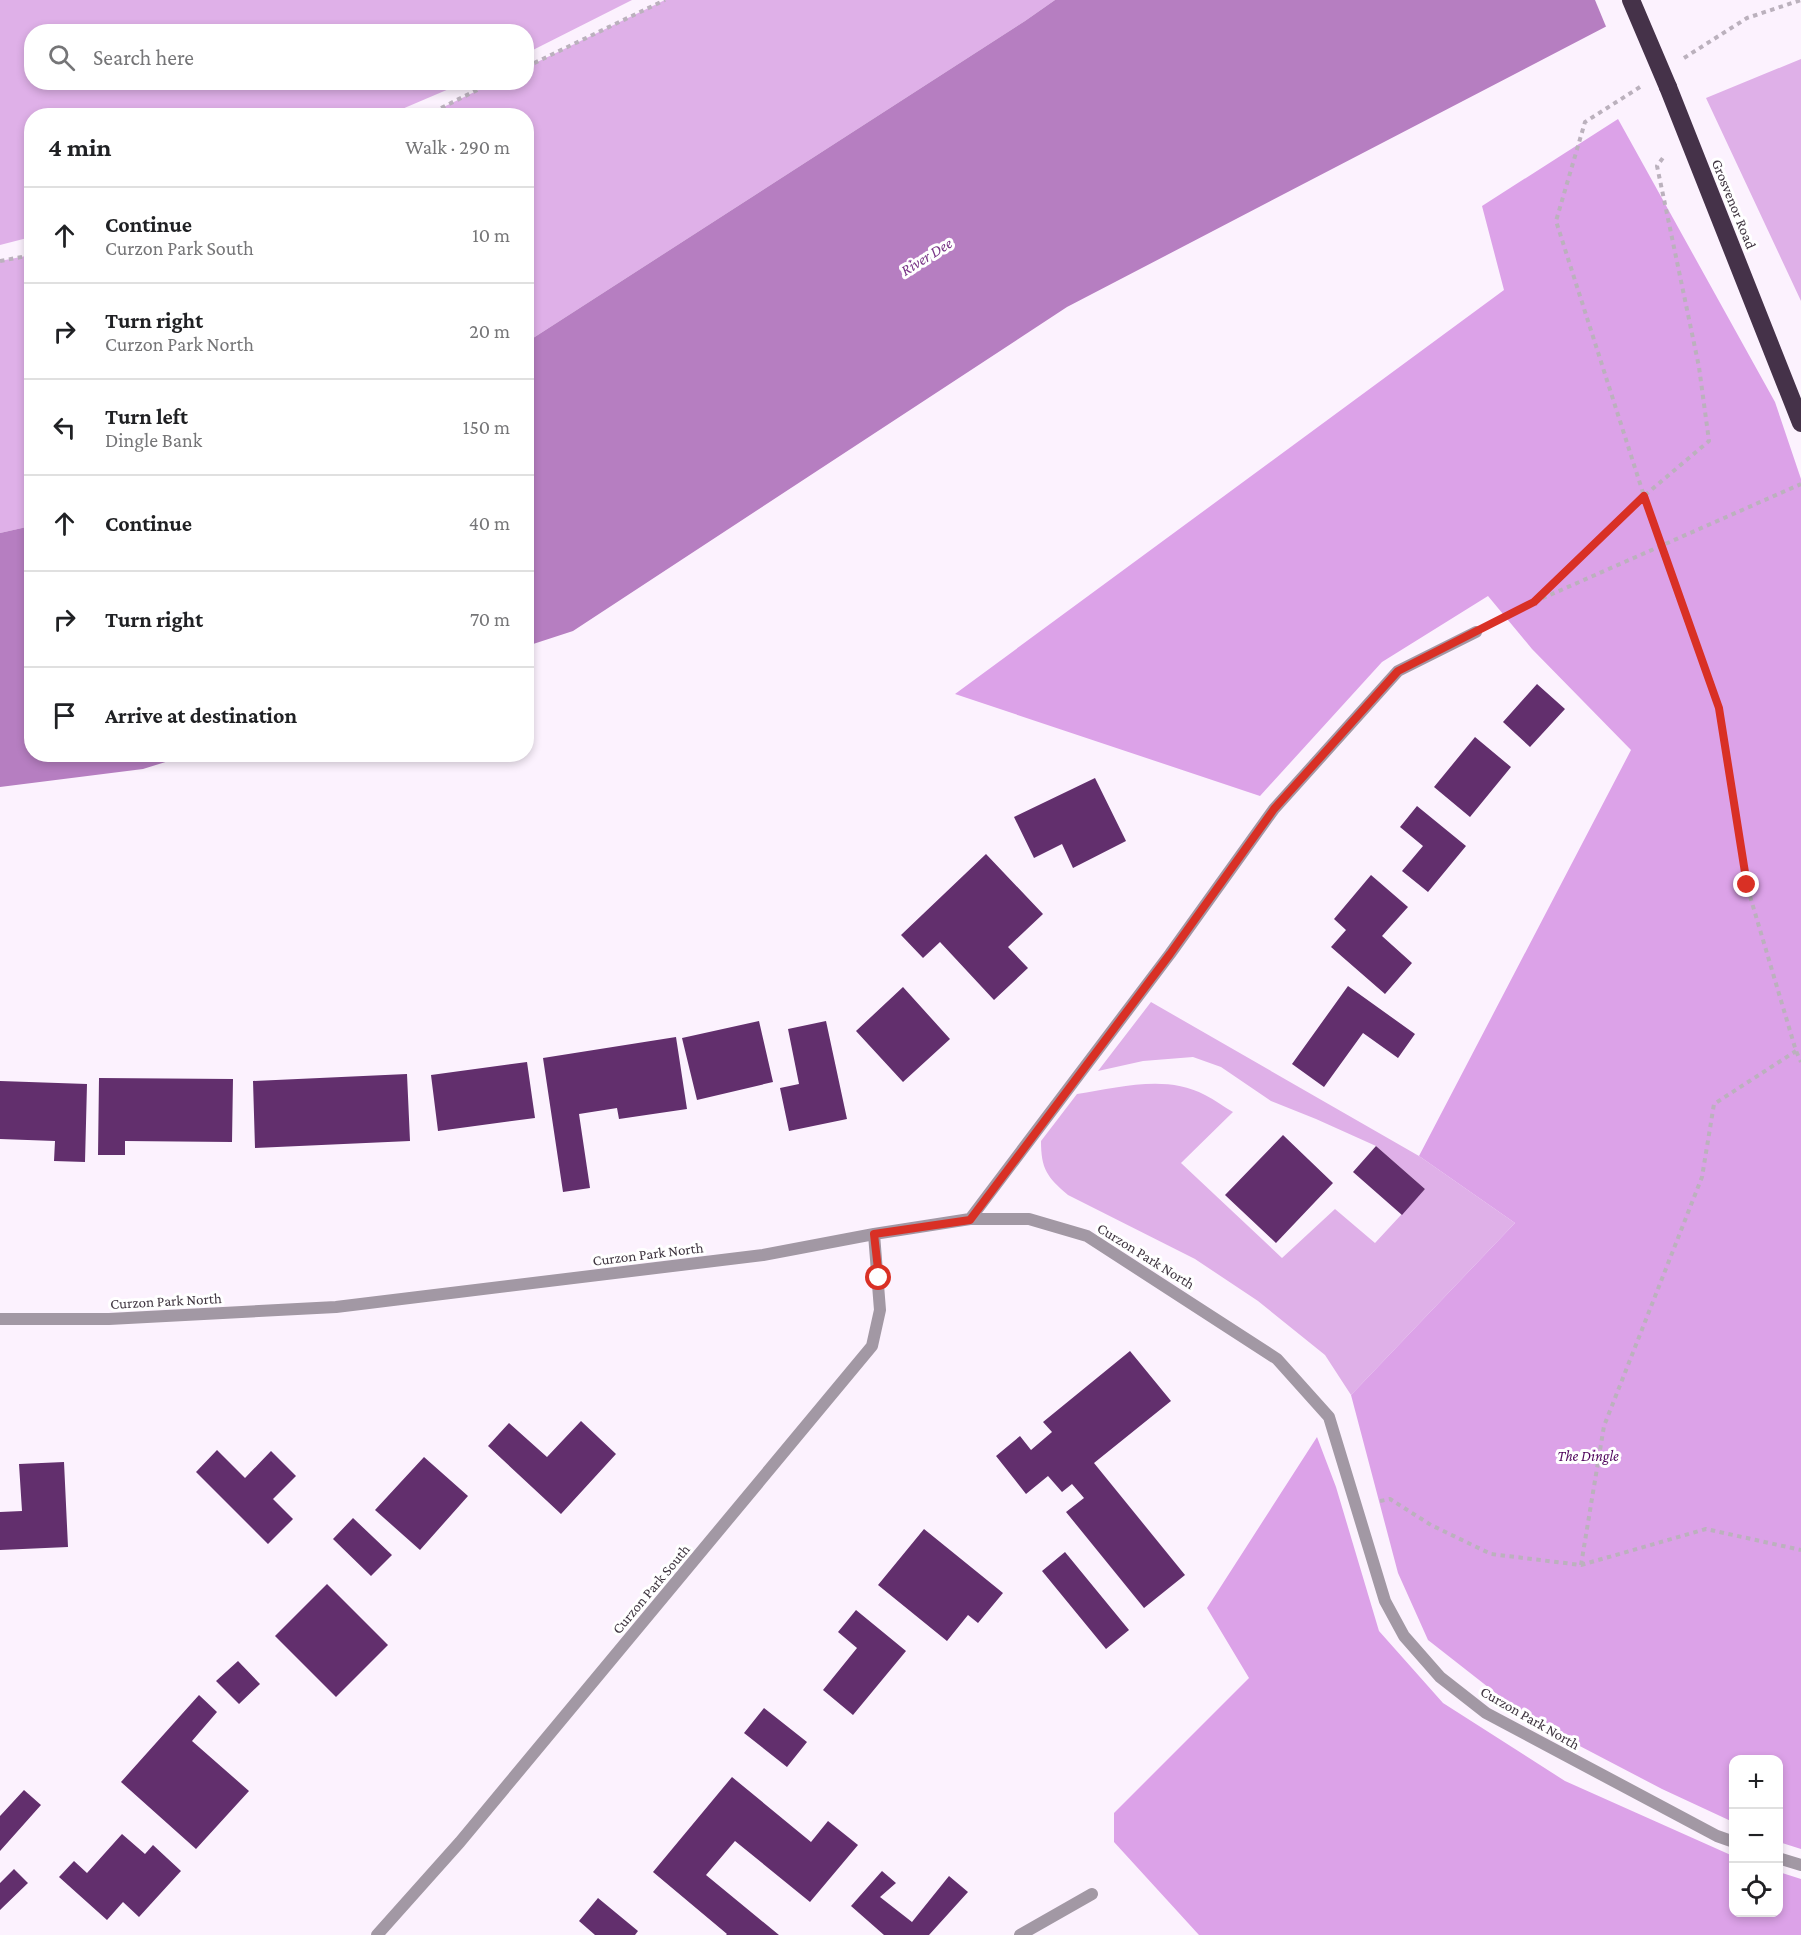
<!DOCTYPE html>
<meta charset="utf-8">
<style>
:root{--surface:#fff;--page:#f2f2f2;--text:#202124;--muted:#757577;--line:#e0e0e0}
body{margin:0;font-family:"Crimson Pro",serif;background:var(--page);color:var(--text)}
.controls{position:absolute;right:18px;bottom:18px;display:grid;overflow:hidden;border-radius:12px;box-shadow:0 3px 9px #0003}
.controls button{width:54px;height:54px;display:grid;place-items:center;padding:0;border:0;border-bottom:2px solid var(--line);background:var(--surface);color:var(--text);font:30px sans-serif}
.stop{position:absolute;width:18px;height:18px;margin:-14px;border:4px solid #d93025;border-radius:50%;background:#fff}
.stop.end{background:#d93025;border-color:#fff;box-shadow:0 2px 6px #0008}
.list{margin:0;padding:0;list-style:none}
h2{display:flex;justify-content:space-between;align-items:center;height:78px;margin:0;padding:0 24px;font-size:26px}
h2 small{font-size:20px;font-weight:400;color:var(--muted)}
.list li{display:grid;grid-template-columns:39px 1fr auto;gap:18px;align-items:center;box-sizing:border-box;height:96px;padding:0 24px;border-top:2px solid var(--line)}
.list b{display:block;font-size:22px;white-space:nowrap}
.list p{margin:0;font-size:20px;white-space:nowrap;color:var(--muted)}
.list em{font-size:20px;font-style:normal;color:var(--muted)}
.icon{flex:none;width:33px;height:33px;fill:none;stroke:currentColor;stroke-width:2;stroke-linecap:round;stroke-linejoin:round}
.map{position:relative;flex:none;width:1801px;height:1935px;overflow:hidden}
.search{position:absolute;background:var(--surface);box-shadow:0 3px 9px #0003;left:24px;top:24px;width:510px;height:66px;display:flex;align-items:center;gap:15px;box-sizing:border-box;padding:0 21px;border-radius:24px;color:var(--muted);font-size:22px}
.panel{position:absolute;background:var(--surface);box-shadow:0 3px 9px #0003;left:24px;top:108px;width:510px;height:654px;border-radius:24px}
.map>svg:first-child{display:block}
</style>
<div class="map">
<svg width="1801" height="1935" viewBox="0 0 1801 1935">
<rect width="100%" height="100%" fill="#fcf2fe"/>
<path fill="#dfb0e8" d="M 0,0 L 632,0 L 527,53 L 526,32 L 32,32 L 32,82 L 463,83 L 388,115 L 32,116 L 31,237 L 0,245 Z
M 665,0 L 1055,0 L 1025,21 L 527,342 L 526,116 L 425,116 L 493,83 L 526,82 L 527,67 Z
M 1801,59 L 1801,301 L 1706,98 Z
M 31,255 L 31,526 L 0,533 L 0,261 Z
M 1151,1002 L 1419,1156 L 1515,1223 L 1351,1395 L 1325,1355 L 1258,1301 L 1195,1259 L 1068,1195 C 1047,1177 1041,1169 1041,1141 L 1077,1094 C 1119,1088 1165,1074 1205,1095 C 1215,1100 1224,1107 1233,1112 L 1181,1163 L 1282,1258 L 1335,1209 L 1375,1243 L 1425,1189 L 1376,1146 L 1316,1119 L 1271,1101 L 1221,1067 L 1193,1057 L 1143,1061 L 1098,1071 Z"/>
<path fill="#dca2e8" d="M 1618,119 L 1775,402 L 1801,479 L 1801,1849 L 1779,1842 L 1778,1760 L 1734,1760 L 1733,1822 L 1662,1789 L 1530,1720 L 1428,1640 L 1398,1573 L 1351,1395 L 1515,1223 L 1419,1156 L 1631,750 L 1532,649 L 1488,596 L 1382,662 L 1260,796 L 955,694 L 1504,290 L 1482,206 Z
M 1317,1437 L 1336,1487 L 1379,1631 L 1443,1703 L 1565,1781 L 1733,1856 L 1734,1912 L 1778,1912 L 1779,1872 L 1801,1879 L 1801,1935 L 1199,1935 L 1114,1842 L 1114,1813 L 1249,1678 L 1207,1608 Z"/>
<path fill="#b67ec1" d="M 1055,0 L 1657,0 L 1067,307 L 573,631 L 527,646 L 527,342 L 1025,21 Z
M 31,526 L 32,754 L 188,755 L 143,769 L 0,787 L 0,533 Z"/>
<path fill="#fcf2fe" d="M 1595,0 L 1660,0 L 1658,3 L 1607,29 Z"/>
<path fill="#622f6d" d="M 1537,684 L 1565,709 L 1530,747 L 1503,722 Z
M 1475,737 L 1511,767 L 1470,817 L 1434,787 Z
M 1095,778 L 1126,841 L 1073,868 L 1062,844 L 1034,858 L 1014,817 Z
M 1417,806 L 1466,846 L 1428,892 L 1402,871 L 1423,846 L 1400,827 Z
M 986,854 L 1043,914 L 1008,947 L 1028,968 L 994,1000 L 940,942 L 923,958 L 901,935 Z
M 1371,875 L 1408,907 L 1382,936 L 1412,963 L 1385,994 L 1331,947 L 1346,930 L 1334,919 Z
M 1348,986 L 1415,1034 L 1398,1058 L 1363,1033 L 1324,1087 L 1292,1064 Z
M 903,987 L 950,1039 L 903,1082 L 856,1031 Z
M 759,1021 L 773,1082 L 697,1100 L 682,1038 Z
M 826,1021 L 847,1119 L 789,1131 L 780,1088 L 799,1084 L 788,1029 Z
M 676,1037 L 687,1109 L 619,1119 L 617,1108 L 579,1114 L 590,1188 L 563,1192 L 543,1058 Z
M 527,1062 L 535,1118 L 438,1131 L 431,1075 Z
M 407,1074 L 410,1141 L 255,1148 L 253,1081 Z
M 99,1078 L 233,1079 L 232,1142 L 125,1141 L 125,1155 L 98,1155 Z
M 0,1081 L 87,1084 L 85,1162 L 54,1161 L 55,1141 L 0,1139 Z
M 1283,1135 L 1333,1183 L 1276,1243 L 1225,1195 Z
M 1376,1146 L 1425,1189 L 1402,1215 L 1353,1172 Z
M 1130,1351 L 1171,1401 L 1094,1463 L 1185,1575 L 1144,1608 L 1066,1512 L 1084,1498 L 1072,1484 L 1062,1492 L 1048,1476 L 1026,1494 L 996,1456 L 1020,1436 L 1031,1450 L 1052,1432 L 1043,1422 Z
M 581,1421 L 616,1454 L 561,1514 L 488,1446 L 509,1423 L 547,1457 Z
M 217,1450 L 245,1478 L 271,1451 L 296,1476 L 273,1499 L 293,1519 L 268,1544 L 196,1472 Z
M 424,1457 L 468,1496 L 420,1550 L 375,1510 Z
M 64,1462 L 68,1547 L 0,1550 L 0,1512 L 22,1511 L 19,1464 Z
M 353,1518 L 392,1555 L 371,1576 L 333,1539 Z
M 924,1529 L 1003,1593 L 978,1623 L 968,1615 L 947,1641 L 878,1585 Z
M 1065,1552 L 1129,1630 L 1106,1649 L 1042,1571 Z
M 327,1584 L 388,1645 L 336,1697 L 275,1636 Z
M 856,1610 L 906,1651 L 853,1715 L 823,1690 L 857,1648 L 838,1632 Z
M 238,1661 L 260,1684 L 239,1704 L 216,1681 Z
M 199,1695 L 217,1712 L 192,1741 L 249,1791 L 196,1849 L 121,1782 Z
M 764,1708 L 807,1742 L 787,1767 L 744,1733 Z
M 732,1777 L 811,1842 L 828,1821 L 858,1845 L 810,1902 L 735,1841 L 706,1875 L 779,1935 L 726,1935 L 727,1934 L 653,1872 Z
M 24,1790 L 41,1805 L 0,1851 L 0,1816 Z
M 122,1834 L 145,1854 L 153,1845 L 181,1871 L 139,1917 L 123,1902 L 107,1920 L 59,1877 L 74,1861 L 87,1873 Z
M 14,1869 L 28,1883 L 0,1910 L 0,1883 Z
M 882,1871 L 896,1883 L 880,1897 L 912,1922 L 949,1876 L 968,1892 L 929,1935 L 884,1935 L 851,1906 Z
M 598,1898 L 638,1931 L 635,1935 L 595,1935 L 579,1921 Z"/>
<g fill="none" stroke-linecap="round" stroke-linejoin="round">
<path stroke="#bbb1bd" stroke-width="4" stroke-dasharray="4.5 4.5" stroke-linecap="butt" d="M 1684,58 L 1747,18 L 1801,0
M 526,67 L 665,0
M 1640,87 L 1585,122 L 1556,221 L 1644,496 L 1719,708 L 1747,886 L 1796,1051 L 1801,1062
M 425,116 L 493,82
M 0,261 L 32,255
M 1495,622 L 1534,602 L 1644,496 L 1709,441 L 1699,367 L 1657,166 L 1665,155
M 1380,1501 L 1390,1499 L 1431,1525 L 1491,1554 L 1581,1565 L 1706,1529 L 1801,1550
M 1581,1565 L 1604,1426 L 1702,1177 L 1714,1104 L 1796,1051"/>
<path stroke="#a298a4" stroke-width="12" d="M 1020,1935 L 1092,1894"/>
<path stroke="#a298a4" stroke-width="12" d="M 970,1219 L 1170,954 L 1274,809 L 1398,671 L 1476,632
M 0,1319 L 109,1319 L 336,1307 L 763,1255 L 874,1234 L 970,1219 L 1029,1219 L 1087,1236 L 1277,1359 L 1329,1417 L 1385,1601 L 1404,1636 L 1440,1677 L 1486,1713 L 1717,1836 L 1734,1842
M 1778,1858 L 1801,1865
M 377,1935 L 460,1842 L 872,1346 L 880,1310 L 874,1234"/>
<path stroke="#453249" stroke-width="18" d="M 1668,87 L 1801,423"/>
<path stroke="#bbb1bd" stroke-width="4" stroke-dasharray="4.5 4.5" stroke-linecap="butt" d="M 1534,602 L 1801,484"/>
<path stroke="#453249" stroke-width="18" d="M 1631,0 L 1668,87"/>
</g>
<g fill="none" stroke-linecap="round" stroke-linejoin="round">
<path stroke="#d93025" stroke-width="8" d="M 879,1278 L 874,1234 L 970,1220 L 1170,954 L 1274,809 L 1398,671 L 1534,602 L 1644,496 L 1719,708 L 1747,885"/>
</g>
<g text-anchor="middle" stroke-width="6" stroke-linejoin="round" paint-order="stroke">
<g font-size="15" fill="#3e343f" stroke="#fff">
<text transform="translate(1734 204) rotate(68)" y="5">Grosvenor Road</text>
<text transform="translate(648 1254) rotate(-7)" y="5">Curzon Park North</text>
<text transform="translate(1146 1256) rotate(32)" y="5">Curzon Park North</text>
<text transform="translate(166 1301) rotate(-3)" y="5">Curzon Park North</text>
<text transform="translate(651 1589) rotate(-50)" y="5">Curzon Park South</text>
<text transform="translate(1530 1718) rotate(30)" y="5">Curzon Park North</text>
</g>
<g font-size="15" font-style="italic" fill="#4f045c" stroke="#fff">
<text x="1588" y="1461">The Dingle</text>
</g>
<g font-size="16" font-style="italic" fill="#783386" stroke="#fff">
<text transform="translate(926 256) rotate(-32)" y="6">River Dee</text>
</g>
</g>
</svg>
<div class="controls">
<button>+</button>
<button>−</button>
<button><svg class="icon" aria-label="locate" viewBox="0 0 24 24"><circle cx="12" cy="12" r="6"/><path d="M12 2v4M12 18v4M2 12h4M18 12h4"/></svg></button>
</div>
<div class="stop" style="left:879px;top:1278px"></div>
<div class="stop end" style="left:1747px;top:885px"></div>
<div class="search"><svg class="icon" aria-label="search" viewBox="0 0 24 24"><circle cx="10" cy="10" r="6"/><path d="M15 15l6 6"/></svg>Search here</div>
<section class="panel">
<h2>4 min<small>Walk · 290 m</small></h2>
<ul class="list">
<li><svg class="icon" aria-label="ahead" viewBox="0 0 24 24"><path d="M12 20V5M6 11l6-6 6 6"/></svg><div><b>Continue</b><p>Curzon Park South</p></div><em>10 m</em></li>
<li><svg class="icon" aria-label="right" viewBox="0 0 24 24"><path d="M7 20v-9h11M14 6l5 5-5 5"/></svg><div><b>Turn right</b><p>Curzon Park North</p></div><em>20 m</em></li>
<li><svg class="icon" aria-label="left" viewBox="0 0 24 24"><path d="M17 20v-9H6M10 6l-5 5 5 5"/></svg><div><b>Turn left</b><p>Dingle Bank</p></div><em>150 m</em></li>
<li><svg class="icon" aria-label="ahead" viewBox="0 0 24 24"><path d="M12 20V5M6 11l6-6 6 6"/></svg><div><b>Continue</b></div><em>40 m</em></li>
<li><svg class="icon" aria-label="right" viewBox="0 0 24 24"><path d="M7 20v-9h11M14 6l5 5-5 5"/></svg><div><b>Turn right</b></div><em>70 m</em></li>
<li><svg class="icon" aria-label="arrive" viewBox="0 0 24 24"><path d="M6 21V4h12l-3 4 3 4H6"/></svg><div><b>Arrive at destination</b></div></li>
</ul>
</section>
</div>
